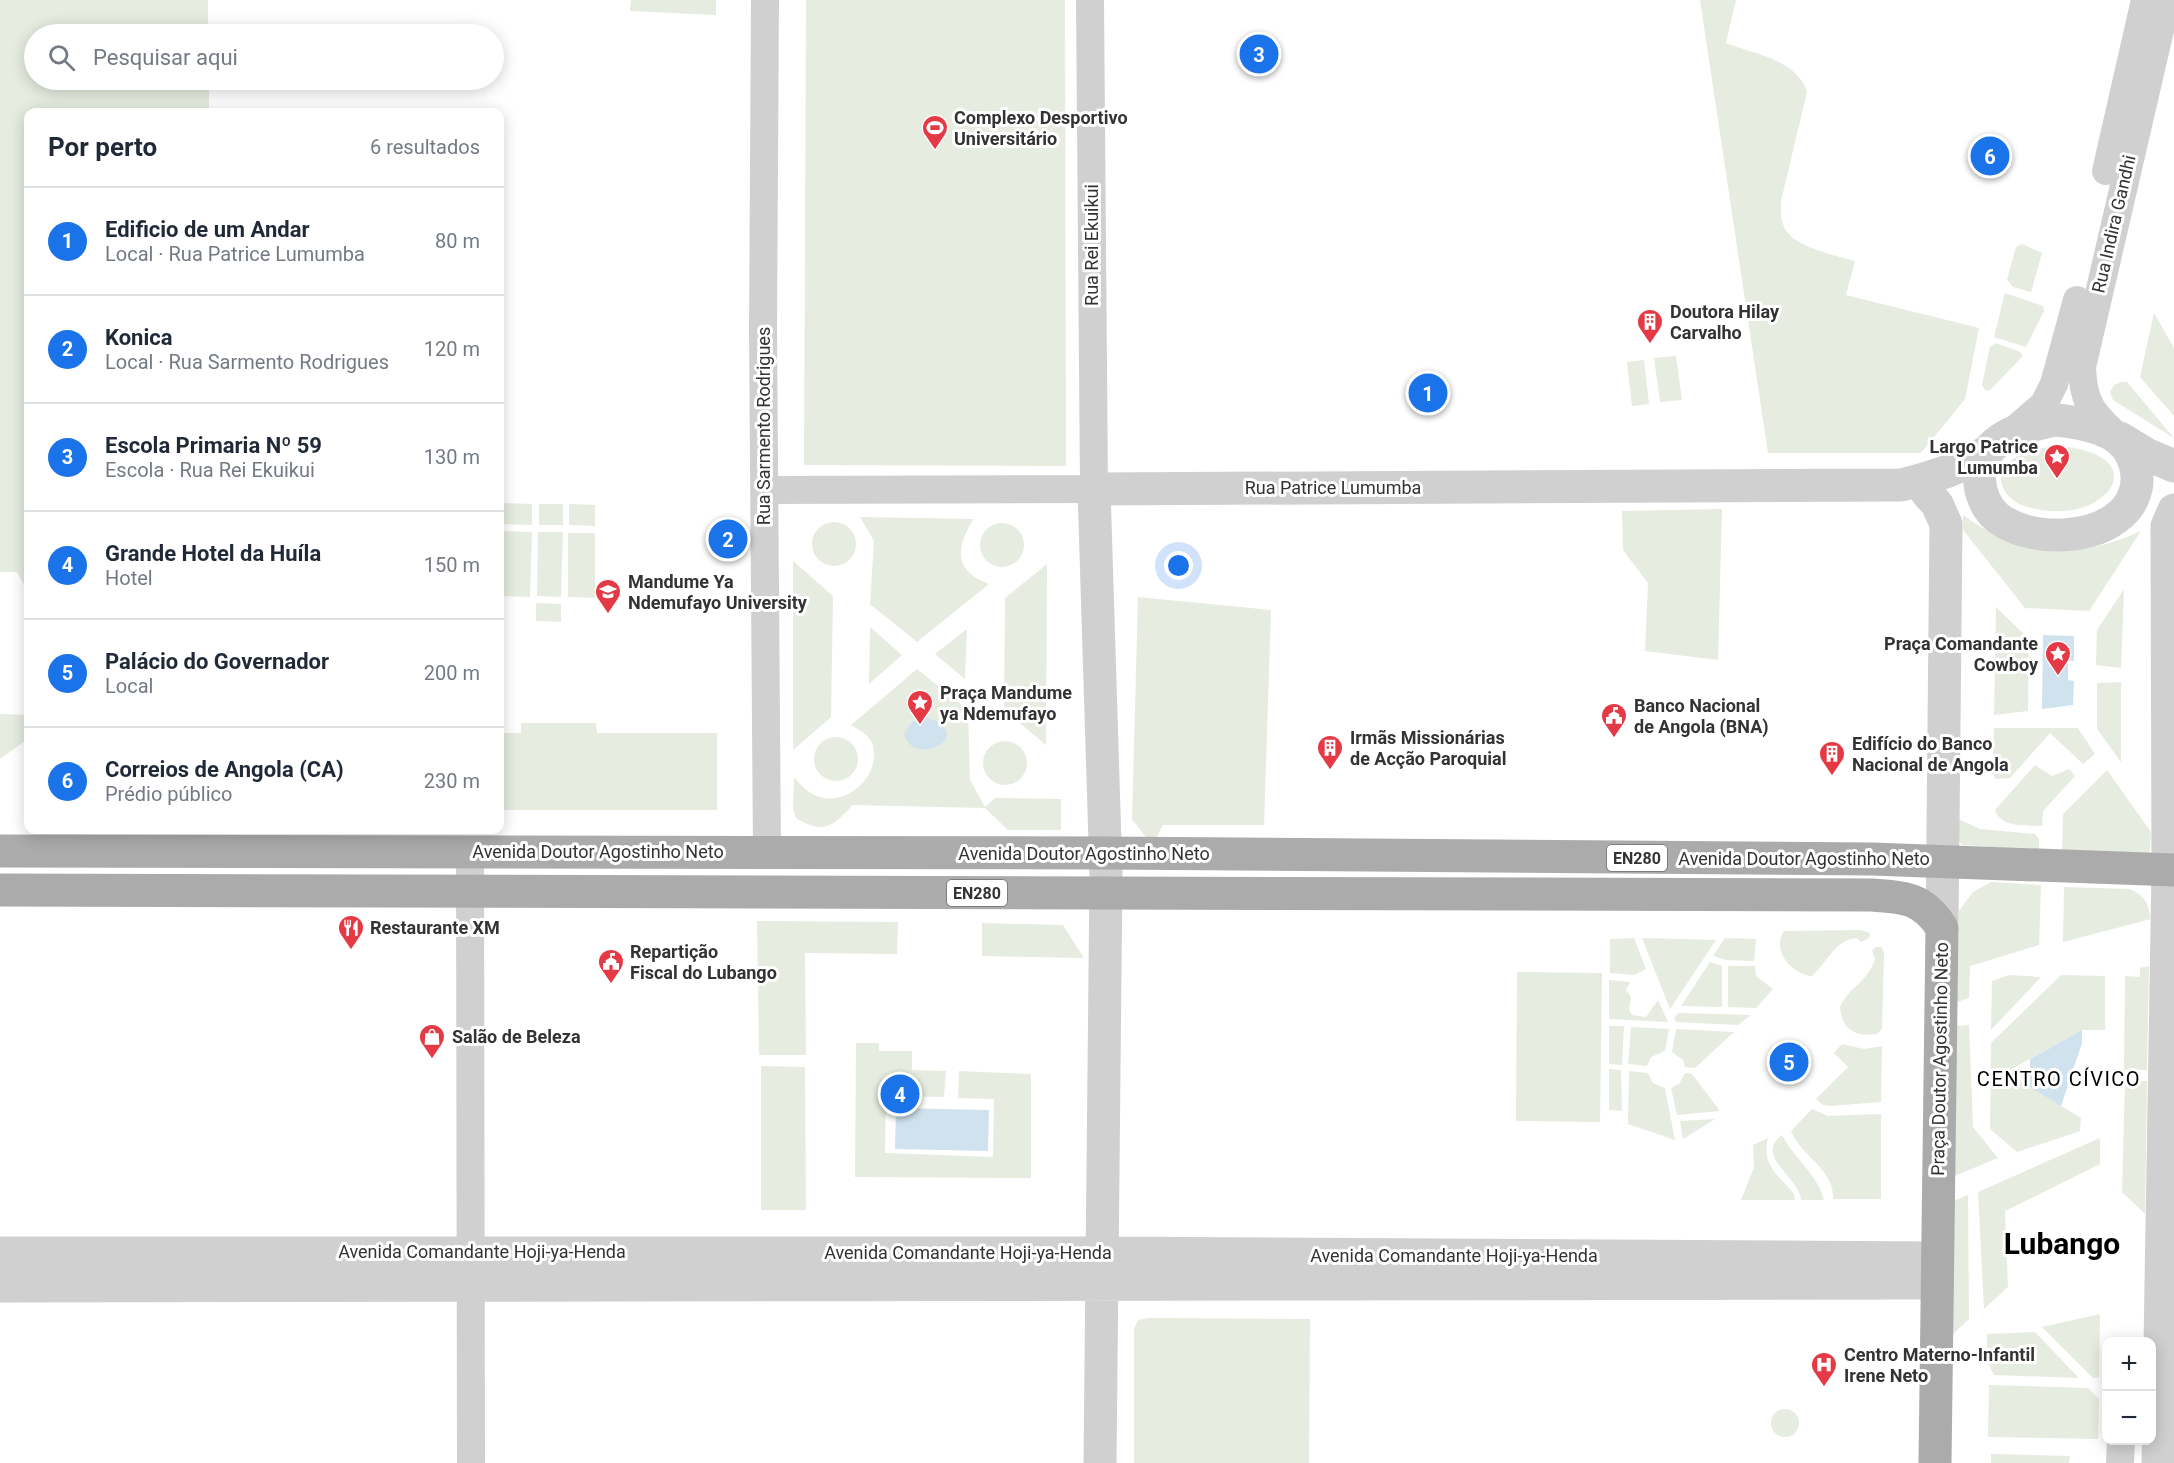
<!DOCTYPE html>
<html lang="pt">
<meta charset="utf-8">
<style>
:root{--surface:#fff;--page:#f2f2f3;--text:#1f2937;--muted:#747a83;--line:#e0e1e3;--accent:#1a73e8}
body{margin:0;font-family:Roboto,sans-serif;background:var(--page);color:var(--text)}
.controls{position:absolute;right:18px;bottom:18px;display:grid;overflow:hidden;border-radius:12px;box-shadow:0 3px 15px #0003}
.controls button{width:54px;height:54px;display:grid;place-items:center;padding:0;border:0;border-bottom:2px solid var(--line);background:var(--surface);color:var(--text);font:30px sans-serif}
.you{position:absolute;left:1179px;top:566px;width:21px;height:21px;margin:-15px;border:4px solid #fff;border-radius:50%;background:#1a73e8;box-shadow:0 0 0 9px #1a73e833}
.badge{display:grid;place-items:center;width:39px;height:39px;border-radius:50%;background:var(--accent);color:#fff;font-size:20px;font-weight:700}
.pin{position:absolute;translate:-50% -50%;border:3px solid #fff;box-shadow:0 2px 6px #0006}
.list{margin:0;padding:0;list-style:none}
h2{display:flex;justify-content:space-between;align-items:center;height:78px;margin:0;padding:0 24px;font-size:26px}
h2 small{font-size:20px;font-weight:400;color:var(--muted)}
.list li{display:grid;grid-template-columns:39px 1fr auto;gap:18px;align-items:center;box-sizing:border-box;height:108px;padding:0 24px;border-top:2px solid var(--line)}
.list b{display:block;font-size:22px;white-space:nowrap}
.list p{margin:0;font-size:20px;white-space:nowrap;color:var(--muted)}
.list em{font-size:20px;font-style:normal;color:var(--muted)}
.icon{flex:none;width:33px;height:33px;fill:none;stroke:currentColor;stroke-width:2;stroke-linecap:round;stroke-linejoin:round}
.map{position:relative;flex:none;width:2174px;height:1463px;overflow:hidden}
.search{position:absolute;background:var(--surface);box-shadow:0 3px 15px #0003;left:24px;top:24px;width:480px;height:66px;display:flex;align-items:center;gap:15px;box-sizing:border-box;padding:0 21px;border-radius:33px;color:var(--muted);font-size:22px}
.panel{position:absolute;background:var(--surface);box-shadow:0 3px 15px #0003;left:24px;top:108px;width:480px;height:726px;border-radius:12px}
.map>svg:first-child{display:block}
</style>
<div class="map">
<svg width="2174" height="1463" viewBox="0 0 2174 1463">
<rect width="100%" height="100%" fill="#fff"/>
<path fill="#e6ecdf" d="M 0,0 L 208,0 L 208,34 L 34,34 L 34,80 L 209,80 L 209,112 L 28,112 L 28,588 L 26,589 L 17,572 L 0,572 Z
M 631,0 L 716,0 L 716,15 L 630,11 Z
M 806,0 L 1065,0 L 1066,466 L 804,465 Z
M 1700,0 L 1736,0 L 1726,43 C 1754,54 1798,60 1807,92 L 1781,201 C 1781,212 1780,224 1788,233 C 1800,248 1837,256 1855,261 L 1846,295 L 1979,328 L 1965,399 L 1921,453 L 1768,453 Z
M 2022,244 L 2042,253 L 2031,292 L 2013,287 L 2007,280 L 2016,247 Z
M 2005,293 L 2043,306 L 2044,311 L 2026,347 L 1994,337 Z
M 2154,313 L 2174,348 L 2174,416 L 2140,377 Z
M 1996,343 L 2020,352 L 2023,356 L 1990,390 L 1986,391 L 1982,385 L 1990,347 Z
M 1676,356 L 1682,400 L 1660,402 L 1654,358 Z
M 1644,360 L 1649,404 L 1632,406 L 1627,362 Z
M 2121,382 L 2127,382 L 2174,438 L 2113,400 L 2110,392 L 2114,385 Z
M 2057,446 C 2163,454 2103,532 2025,506 C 2003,499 1990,474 2013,459 C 2026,450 2042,448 2057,446 Z
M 500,503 L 532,504 L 532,525 L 500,524 Z
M 539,504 L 563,504 L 563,525 L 539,525 Z
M 569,504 L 595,505 L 595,526 L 569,525 Z
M 1722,509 L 1718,660 L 1645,651 L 1648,583 L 1623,550 L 1622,511 Z
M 1963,515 C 2021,558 2076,561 2141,531 L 2089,611 L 2025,608 L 1963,530 Z
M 860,517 L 973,519 C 957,547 952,570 989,584 L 917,642 L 870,604 L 874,541 Z
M812 544a22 22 0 1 1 44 0a22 22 0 1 1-44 0Z
M980 545a22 22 0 1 1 44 0a22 22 0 1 1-44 0Z
M 500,531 L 532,532 L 530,597 L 500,596 Z
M 538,532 L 563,532 L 561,597 L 537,596 Z
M 568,533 L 595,533 L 595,598 L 568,597 Z
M 793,561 L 833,596 L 831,717 L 793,750 Z
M 1047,564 L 1046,745 L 1004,710 L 1005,598 Z
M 2124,589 L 2121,668 L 2096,665 L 2097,630 Z
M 1138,597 L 1271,610 L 1264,825 L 1163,825 L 1155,840 L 1148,840 L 1132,819 Z
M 536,603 L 561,604 L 561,622 L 536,621 Z
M 1996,607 L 2029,639 L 2028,711 L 1994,715 Z
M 870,627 L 902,655 L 869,684 Z
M 967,629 L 965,679 L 935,654 Z
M 917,669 L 968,710 L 970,780 L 985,807 L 995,798 L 1061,799 L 1061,830 L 1008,830 L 985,808 L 853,805 C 833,826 824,835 796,818 L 793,808 L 794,777 C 801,786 809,794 820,797 C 849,806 883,773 872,743 C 868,734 859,730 851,725 Z
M 2121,682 L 2121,762 L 2097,729 L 2097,683 Z
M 0,714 L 28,715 L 28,739 L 0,759 Z
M 521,723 L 596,723 L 597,733 L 717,733 L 717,810 L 501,810 L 503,733 L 521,733 Z
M 1994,728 L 2078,728 L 2095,754 L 2083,764 L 2050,733 L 2010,778 L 1996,779 L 1992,774 Z
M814 759a22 22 0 1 1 44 0a22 22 0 1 1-44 0Z
M983 763a22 22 0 1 1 44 0a22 22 0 1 1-44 0Z
M 2035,765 L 2052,776 L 2069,769 L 2075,776 L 2043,811 L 2042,826 C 2026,825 2001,828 1995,810 Z
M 2107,770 L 2151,832 L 2150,850 L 2148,855 L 2062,852 L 2063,814 Z
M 1958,819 L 1980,829 L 2035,834 L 2039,839 L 2039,850 L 1962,845 L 1958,840 Z
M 1991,882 L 2041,885 L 2039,945 L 1970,966 L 1969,998 L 1957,1002 L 1959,911 L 1973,892 Z
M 2064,887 L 2129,889 C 2145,895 2148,903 2151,919 L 2063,942 Z
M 757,921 L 898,922 L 897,954 L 805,953 L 806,1055 L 759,1055 Z
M 982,923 L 1063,925 L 1084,958 L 982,956 Z
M 1860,930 L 1870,933 L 1869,938 L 1861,942 L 1857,938 C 1835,939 1826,964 1812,976 C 1792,975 1771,950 1784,931 Z
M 1634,938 L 1646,969 L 1634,975 L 1610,973 L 1610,939 Z
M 1642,938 L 1716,940 L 1670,1009 Z
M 1725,938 L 1756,939 L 1754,961 L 1726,960 L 1713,956 Z
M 1876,947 L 1882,947 L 1884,953 L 1882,1029 L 1877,1034 C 1855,1037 1842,1030 1840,1007 C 1848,988 1868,982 1875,959 L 1872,951 Z
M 1710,962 L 1722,966 L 1722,1007 L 1681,1006 Z
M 1728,966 L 1755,966 L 1756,976 L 1773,989 L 1756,1008 L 1728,1007 Z
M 2149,966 L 2147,1070 L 2124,1070 L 2125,976 L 2140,977 L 2140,968 Z
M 1517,972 L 1602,973 L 1600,1122 L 1516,1121 Z
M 2009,975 L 2041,977 L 1991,1030 L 1992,981 Z
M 2061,975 L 2105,976 L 2105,1030 L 2082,1030 L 2006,1072 L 2081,1118 L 2080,1131 L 2017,1152 L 1990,1129 L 1991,1043 Z
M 1609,980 L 1630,982 L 1626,990 L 1631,997 L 1629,1010 L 1632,1015 L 1646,1017 L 1658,1000 L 1668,1022 L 1609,1019 Z
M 1678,1013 L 1751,1015 L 1738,1025 L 1676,1022 L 1674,1018 Z
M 1969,1025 L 1973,1127 L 1998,1158 L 1952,1177 L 1957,1026 Z
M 1609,1026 L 1624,1026 L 1622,1065 L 1609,1064 Z
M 1631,1027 L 1669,1029 L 1665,1051 L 1651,1057 L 1647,1066 L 1628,1064 Z
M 1676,1029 L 1734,1032 L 1695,1068 L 1685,1067 L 1683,1060 L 1672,1052 Z
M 856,1043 L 879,1043 L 879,1051 L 912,1051 L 912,1070 L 946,1071 L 944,1097 L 886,1096 L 885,1153 L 993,1157 L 994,1099 L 958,1098 L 959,1071 L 1031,1074 L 1031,1178 L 855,1177 Z
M 1842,1044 L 1864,1049 L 1882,1046 L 1881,1102 L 1830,1106 L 1823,1105 L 1816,1099 L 1848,1067 L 1834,1053 Z
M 761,1066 L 805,1067 L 806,1210 L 761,1210 Z
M 1609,1069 L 1621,1070 L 1622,1111 L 1609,1110 Z
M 1629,1071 L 1648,1073 L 1653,1083 L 1665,1088 L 1675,1140 L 1628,1124 Z
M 1685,1073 L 1692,1074 L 1720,1111 L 1677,1115 L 1671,1088 L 1679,1084 Z
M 2125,1081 L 2147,1081 L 2145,1214 L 2122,1192 Z
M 1812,1109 L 1828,1116 L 1881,1114 L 1881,1199 L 1833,1199 C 1835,1170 1801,1156 1791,1131 Z
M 1715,1119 L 1683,1139 L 1680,1121 Z
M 1782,1135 C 1795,1160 1817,1173 1824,1200 L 1801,1200 C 1801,1179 1753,1156 1782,1135 Z
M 1768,1138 C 1761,1166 1779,1175 1794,1194 L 1795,1200 L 1741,1200 L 1754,1167 L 1753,1145 Z
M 2100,1138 L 2100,1164 L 2005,1211 L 2008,1287 L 1984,1309 L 1978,1192 Z
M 1968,1195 L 1969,1319 L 1950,1337 L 1953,1201 Z
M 2100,1314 L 2099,1377 L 2093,1378 L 2042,1327 Z
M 1148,1318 L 1310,1319 L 1309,1463 L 1134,1463 L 1134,1329 L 1138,1320 Z
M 2035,1332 L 2079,1378 L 1994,1375 L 1987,1361 L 1987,1334 Z
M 1989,1385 L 2088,1388 L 2099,1399 L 2098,1439 L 1988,1437 Z
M1771 1423a14 14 0 1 1 28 0a14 14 0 1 1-28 0Z
M 1991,1454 L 2070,1456 L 2069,1463 L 1991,1463 Z"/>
<path fill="#cfe2ee" d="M 2043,635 L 2074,636 L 2074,661 L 2068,661 L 2068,680 L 2074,681 L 2073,705 L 2042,709 Z
M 926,717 L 942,723 L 947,733 L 946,740 C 934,752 910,755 904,734 L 912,722 Z
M 2082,1030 L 2082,1043 L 2061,1106 L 2030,1087 L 2030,1059 Z
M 896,1108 L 989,1110 L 988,1151 L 895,1149 Z"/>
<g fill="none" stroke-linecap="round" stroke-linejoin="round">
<path stroke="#d0d0d0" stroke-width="28" d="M 765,0 L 763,331 L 767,853
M 2106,171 L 2145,0
M 2014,430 L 2044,404 L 2054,384 L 2077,300
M 2117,436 C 2092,413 2083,403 2082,367 L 2167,0
M 765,490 L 1094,489 L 1090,0
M 470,852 L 471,1463
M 2120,1463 L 2121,1440"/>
<path stroke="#d0d0d0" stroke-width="33" d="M 2057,420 C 2094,424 2135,433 2137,477 C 2138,490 2131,506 2121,514 C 2093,540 2036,541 2004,522 C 1992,516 1984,503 1981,490 C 1970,442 2020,426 2057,420 Z
M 2120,438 L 2148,455 L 2174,466
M 1927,493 L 1937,504 L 1946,524 L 1942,928
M 0,1253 L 1102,1253 L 1937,1258
M 0,1286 L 1936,1283
M 1100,1463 L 1106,875 L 1094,489 L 1901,485 C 1934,477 1959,469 1988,451
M 2158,1463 L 2168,870 L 2167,526 L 2174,510"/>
<path stroke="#ababab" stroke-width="33" d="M 0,851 L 1105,853 L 1872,859 L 2174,870
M 0,890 L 1871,895 C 1905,897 1923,898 1942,928 L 1935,1463"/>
</g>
<defs>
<symbol id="stadium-pin" viewBox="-11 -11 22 30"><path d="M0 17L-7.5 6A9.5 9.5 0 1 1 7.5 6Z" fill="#e63946" stroke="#fff"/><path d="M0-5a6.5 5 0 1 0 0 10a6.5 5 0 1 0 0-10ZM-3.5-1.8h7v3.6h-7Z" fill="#fff"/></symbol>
<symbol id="building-pin" viewBox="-11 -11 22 30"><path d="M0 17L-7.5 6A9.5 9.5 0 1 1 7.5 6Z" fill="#e63946" stroke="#fff"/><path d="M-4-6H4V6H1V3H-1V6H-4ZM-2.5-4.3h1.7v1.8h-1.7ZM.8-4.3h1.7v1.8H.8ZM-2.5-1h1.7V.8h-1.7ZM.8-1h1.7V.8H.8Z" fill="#fff"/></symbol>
<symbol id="sight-pin" viewBox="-11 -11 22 30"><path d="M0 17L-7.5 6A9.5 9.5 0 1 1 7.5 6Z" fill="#e63946" stroke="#fff"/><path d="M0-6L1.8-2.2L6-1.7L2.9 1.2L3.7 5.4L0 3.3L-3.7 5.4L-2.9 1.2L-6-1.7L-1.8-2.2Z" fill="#fff"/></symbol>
<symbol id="university-pin" viewBox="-11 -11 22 30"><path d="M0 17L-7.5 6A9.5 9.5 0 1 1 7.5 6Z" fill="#e63946" stroke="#fff"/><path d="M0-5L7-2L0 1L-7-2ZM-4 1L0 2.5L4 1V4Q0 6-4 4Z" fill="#fff"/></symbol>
<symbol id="civic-pin" viewBox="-11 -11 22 30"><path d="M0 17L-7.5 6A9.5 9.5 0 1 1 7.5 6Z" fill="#e63946" stroke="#fff"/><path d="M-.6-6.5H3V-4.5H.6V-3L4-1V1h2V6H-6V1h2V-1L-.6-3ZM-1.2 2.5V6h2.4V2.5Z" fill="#fff"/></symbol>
<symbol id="restaurant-pin" viewBox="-11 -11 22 30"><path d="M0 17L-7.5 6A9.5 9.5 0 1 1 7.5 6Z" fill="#e63946" stroke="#fff"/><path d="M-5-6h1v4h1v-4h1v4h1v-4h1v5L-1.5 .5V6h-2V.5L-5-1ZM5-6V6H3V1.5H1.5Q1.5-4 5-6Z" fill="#fff"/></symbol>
<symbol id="shop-pin" viewBox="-11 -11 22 30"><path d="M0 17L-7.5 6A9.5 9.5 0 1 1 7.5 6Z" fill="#e63946" stroke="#fff"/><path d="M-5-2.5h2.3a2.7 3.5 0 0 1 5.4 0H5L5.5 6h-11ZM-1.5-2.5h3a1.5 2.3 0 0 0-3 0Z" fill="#fff"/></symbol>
<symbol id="hospital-pin" viewBox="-11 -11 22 30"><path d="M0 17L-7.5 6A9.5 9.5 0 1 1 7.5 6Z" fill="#e63946" stroke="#fff"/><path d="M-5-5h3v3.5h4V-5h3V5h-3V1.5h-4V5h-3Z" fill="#fff"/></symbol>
</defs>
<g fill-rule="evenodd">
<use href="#stadium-pin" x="920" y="113" width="30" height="40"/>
<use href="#building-pin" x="1635" y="307" width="30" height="40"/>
<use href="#sight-pin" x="2042" y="442" width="30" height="40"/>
<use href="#university-pin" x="593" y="577" width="30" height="40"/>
<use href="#sight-pin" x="2043" y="639" width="30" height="40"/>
<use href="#sight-pin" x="905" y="688" width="30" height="40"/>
<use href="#civic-pin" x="1599" y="701" width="30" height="40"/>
<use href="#building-pin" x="1315" y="733" width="30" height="40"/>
<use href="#building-pin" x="1817" y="739" width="30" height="40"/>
<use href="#restaurant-pin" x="336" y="913" width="30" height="40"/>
<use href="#civic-pin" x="596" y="947" width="30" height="40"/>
<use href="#shop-pin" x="417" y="1022" width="30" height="40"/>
<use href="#hospital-pin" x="1809" y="1350" width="30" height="40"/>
</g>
<g text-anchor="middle" stroke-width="6" stroke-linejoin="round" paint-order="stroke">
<g fill="#fff" stroke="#707070" stroke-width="1.5">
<rect x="1607" y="845" width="60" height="26" rx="4.5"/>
<rect x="947" y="880" width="60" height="26" rx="4.5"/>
</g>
<g font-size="16" font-weight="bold" fill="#333">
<text x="1637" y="864">EN280</text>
<text x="977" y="899">EN280</text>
</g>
<g font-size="18" font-weight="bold" fill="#333" stroke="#fff" text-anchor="start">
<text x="954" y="124">Complexo Desportivo<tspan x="954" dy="21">Universitário</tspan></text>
<text x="1670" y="318">Doutora Hilay<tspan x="1670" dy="21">Carvalho</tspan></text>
<text x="2038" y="453" text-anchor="end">Largo Patrice<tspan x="2038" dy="21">Lumumba</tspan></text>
<text x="628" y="588">Mandume Ya<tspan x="628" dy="21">Ndemufayo University</tspan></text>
<text x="2038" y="650" text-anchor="end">Praça Comandante<tspan x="2038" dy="21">Cowboy</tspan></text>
<text x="940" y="699">Praça Mandume<tspan x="940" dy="21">ya Ndemufayo</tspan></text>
<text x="1634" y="712">Banco Nacional<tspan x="1634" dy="21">de Angola (BNA)</tspan></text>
<text x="1350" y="744">Irmãs Missionárias<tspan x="1350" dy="21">de Acção Paroquial</tspan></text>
<text x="1852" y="750">Edifício do Banco<tspan x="1852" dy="21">Nacional de Angola</tspan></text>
<text x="370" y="934">Restaurante XM</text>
<text x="630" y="958">Repartição<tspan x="630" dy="21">Fiscal do Lubango</tspan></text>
<text x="452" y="1043">Salão de Beleza</text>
<text x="1844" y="1361">Centro Materno-Infantil<tspan x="1844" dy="21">Irene Neto</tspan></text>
</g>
<g font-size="18" fill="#333" stroke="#fff">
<text transform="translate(2114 224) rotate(-77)" y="6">Rua Indira Gandhi</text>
<text transform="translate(1092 245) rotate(-90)" y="6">Rua Rei Ekuikui</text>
<text transform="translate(764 426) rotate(-90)" y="6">Rua Sarmento Rodrigues</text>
<text x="1333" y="494">Rua Patrice Lumumba</text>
<text x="598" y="858">Avenida Doutor Agostinho Neto</text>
<text x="1084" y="860">Avenida Doutor Agostinho Neto</text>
<text x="1804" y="865">Avenida Doutor Agostinho Neto</text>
<text transform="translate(1940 1059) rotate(-89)" y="6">Praça Doutor Agostinho Neto</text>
<text x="482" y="1258">Avenida Comandante Hoji-ya-Henda</text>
<text x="968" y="1259">Avenida Comandante Hoji-ya-Henda</text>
<text x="1454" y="1262">Avenida Comandante Hoji-ya-Henda</text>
</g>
<g font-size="20" letter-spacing="1.5" fill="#000" stroke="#fff">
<text x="2059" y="1086">CENTRO CÍVICO</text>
</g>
<g font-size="30" font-weight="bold" fill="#000" stroke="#fff">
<text x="2062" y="1254">Lubango</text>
</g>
</g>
</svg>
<div class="controls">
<button>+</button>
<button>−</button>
</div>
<div class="you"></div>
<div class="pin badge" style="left:1428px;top:393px">1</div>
<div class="pin badge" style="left:728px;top:539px">2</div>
<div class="pin badge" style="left:1259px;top:54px">3</div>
<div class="pin badge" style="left:900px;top:1094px">4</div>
<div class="pin badge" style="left:1789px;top:1062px">5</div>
<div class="pin badge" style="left:1990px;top:156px">6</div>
<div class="search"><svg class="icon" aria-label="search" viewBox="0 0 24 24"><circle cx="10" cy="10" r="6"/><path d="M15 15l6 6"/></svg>Pesquisar aqui</div>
<section class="panel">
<h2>Por perto<small>6 resultados</small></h2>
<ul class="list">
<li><span class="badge">1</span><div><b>Edificio de um Andar</b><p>Local · Rua Patrice Lumumba</p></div><em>80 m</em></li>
<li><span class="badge">2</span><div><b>Konica</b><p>Local · Rua Sarmento Rodrigues</p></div><em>120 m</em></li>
<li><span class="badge">3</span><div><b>Escola Primaria Nº 59</b><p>Escola · Rua Rei Ekuikui</p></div><em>130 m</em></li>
<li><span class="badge">4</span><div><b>Grande Hotel da Huíla</b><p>Hotel</p></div><em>150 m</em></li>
<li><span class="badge">5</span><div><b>Palácio do Governador</b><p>Local</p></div><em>200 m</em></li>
<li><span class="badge">6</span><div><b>Correios de Angola (CA)</b><p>Prédio público</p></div><em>230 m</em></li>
</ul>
</section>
</div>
